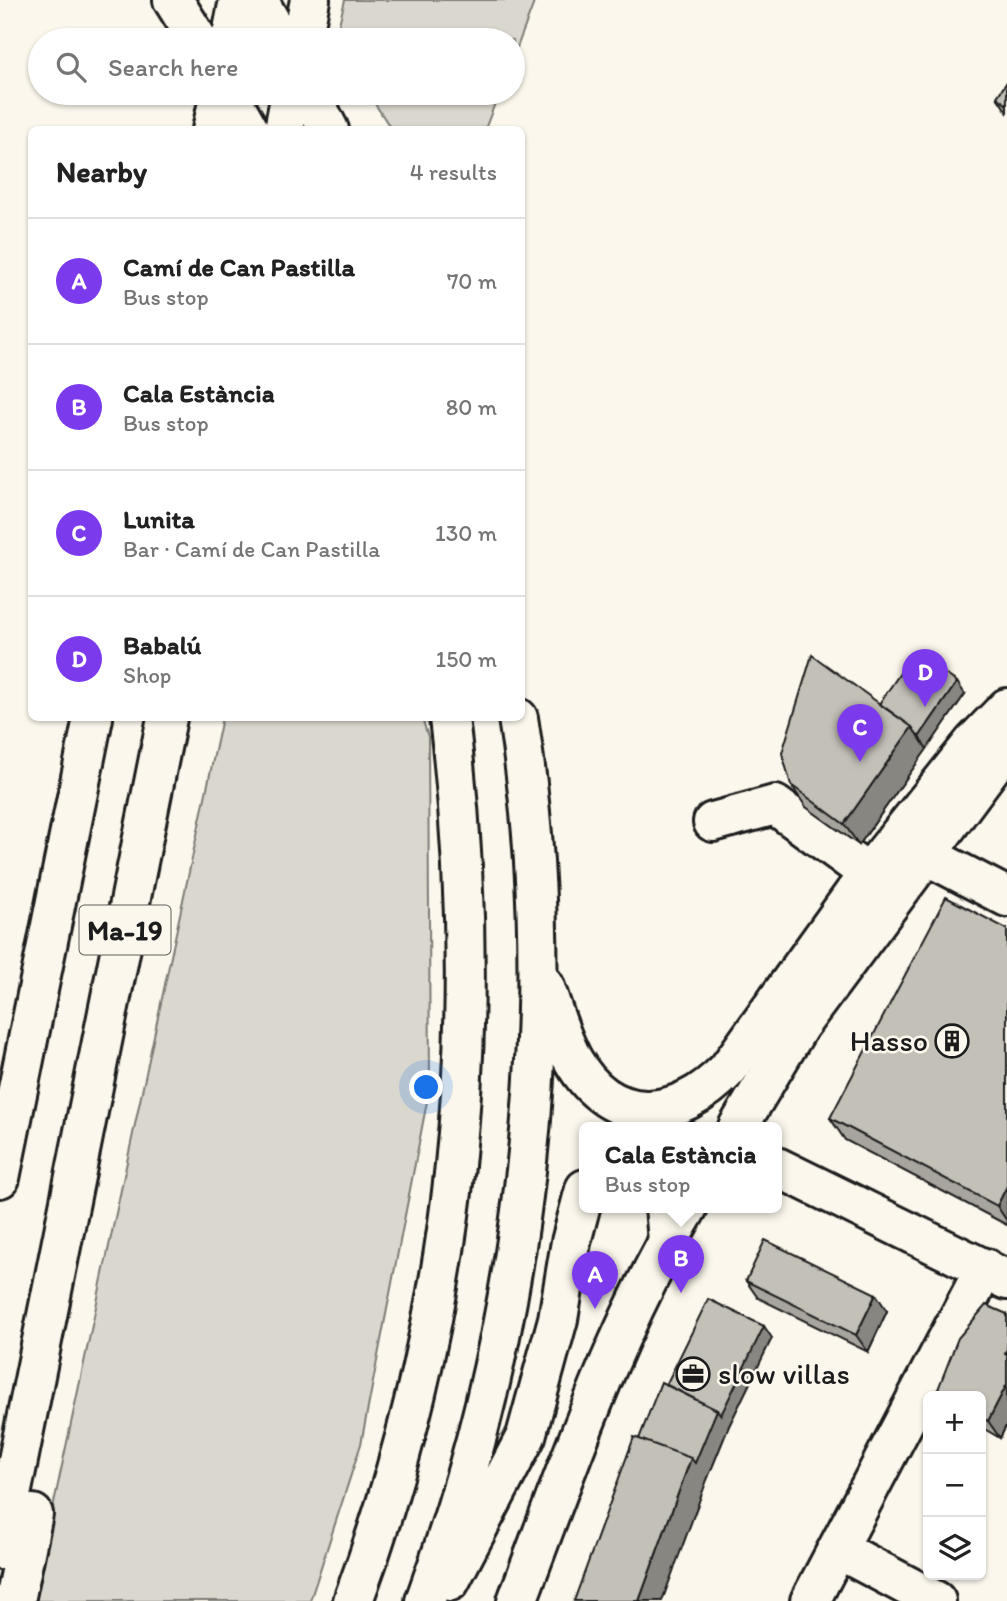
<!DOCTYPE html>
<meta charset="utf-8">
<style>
:root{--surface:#fff;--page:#f2f2f2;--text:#222;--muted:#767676;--line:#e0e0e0;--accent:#7c3aed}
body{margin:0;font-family:Itim,sans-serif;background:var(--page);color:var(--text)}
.controls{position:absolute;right:21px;bottom:21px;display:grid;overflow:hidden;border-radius:10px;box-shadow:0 2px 5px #0004}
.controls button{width:63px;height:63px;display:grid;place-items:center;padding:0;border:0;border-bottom:2px solid var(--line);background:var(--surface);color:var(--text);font:35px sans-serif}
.you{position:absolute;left:427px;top:1088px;width:24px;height:24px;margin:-18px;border:5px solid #fff;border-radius:50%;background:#1a73e8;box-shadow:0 0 0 10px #1a73e833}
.badge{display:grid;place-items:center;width:46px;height:46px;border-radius:50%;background:var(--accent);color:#fff;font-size:23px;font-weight:700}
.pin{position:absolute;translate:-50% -58px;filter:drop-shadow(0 2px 4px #0008)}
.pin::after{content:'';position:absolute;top:37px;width:24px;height:21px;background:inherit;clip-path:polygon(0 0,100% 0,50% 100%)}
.popup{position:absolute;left:579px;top:1122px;width:203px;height:91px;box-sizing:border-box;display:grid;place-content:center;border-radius:10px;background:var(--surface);filter:drop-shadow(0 2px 5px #0005);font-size:23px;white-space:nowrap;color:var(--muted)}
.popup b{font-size:26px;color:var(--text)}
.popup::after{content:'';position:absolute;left:50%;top:100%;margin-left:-14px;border:14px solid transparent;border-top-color:var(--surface)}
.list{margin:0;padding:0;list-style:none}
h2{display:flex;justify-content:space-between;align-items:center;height:91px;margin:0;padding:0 28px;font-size:30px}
h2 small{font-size:23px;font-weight:400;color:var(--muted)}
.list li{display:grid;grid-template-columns:46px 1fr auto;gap:21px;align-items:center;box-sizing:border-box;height:126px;padding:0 28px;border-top:2px solid var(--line)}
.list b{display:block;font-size:26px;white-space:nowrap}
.list p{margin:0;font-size:23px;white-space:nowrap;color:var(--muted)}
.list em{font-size:23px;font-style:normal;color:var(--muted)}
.icon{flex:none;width:38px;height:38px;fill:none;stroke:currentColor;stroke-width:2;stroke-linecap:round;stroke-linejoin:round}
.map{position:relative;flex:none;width:1007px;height:1601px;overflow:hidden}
.search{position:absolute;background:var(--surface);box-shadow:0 2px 5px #0004;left:28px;top:28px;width:497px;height:77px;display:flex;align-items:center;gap:18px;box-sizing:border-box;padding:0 24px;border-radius:38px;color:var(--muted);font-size:26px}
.panel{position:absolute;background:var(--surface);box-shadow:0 2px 5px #0004;left:28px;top:126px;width:497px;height:595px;border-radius:10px}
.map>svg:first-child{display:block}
</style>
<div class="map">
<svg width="1007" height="1601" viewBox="0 0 1007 1601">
<rect width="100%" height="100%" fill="#fbf7ec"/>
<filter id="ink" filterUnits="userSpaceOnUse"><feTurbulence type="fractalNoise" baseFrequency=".0143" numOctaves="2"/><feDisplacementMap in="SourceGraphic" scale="14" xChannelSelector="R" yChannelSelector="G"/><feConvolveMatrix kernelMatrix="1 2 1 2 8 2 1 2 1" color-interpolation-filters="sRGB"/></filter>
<g filter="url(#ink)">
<path fill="#dad7ce" stroke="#7b7a75" stroke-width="2" d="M 345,0 L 535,0 L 513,58 L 513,40 L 335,40 Z
M 368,93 L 499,93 L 485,129 L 392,130 Z
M 222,718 L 422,718 L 428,737 L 430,1086 L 361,1444 L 310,1601 L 33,1601 Z"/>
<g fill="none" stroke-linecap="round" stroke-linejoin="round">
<defs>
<path id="minor" d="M 713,822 L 775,805 L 894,892
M 928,856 L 1007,897
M 868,874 L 974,742 L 1007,708
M 738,1127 L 799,1026 L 1007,746
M 777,1167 L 1007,1280
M 838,1549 L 936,1601
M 517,1601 C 568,1467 614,1330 688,1207
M 810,1601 L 985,1268"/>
<path id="highway" d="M 173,0 L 198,40
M 258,0 L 281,40
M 231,40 L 239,0
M 302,40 L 310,0
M 228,93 L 249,130
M 310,93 L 329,130
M 212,130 L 220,93
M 284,130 L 291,93
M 544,985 C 553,1009 560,1037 573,1060 C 612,1128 678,1122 728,1069 L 868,874
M 0,1178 L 93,718
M 665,1207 L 668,1241
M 0,1550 L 167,718
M 450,1581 L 526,1436 L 558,1319 L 571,1242 L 585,1189
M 15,1601 L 33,1514
M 353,1601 C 460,1311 486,1023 449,718
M 425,1601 C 526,1327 564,1007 518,718"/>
</defs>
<use href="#minor" stroke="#1c1c1c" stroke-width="44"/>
<use href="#highway" stroke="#1c1c1c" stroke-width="44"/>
<use href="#minor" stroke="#fbf7ec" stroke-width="38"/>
<use href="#highway" stroke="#fbf7ec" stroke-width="38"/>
</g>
<path fill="#a8a59e" stroke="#1c1c1c" stroke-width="2" d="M 1007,82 L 1007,112 L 997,97 Z
M 965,694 L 859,845 L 806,807 L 791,785 L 879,704 Z
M 1007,929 L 1007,1225 L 845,1140 L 830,1118 Z
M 746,1281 L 887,1311 L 868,1352 L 758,1298 Z
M 1007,1314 L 1007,1424 L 1000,1438 L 981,1427 L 981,1396 L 940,1396 L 937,1392 Z"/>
<path fill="#888681" stroke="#1c1c1c" stroke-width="2" d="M 957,682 L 965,694 L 927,749 L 919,737 Z
M 912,727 L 927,749 L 859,845 L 844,824 Z
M 1007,1186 L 1007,1221 L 997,1206 Z
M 876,1294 L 887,1311 L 868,1352 L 856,1335 Z
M 764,1326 L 772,1338 L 729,1426 L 707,1480 L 662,1601 L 639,1601 L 691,1458 L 717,1410 Z
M 1007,1384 L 1007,1424 L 1000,1438 L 988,1421 Z"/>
<path fill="#c3c0b8" stroke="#1c1c1c" stroke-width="2" d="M 1007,82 L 1007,105 L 997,97 Z
M 914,653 L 957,682 L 919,737 L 912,727 L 879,704 Z
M 812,655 L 912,727 L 844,824 L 791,785 L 782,753 Z
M 946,897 L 1007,929 L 1007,1186 L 997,1206 L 830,1118 Z
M 765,1240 L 876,1294 L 856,1335 L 746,1281 Z
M 708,1299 L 764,1326 L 721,1415 L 717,1410 L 666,1385 Z
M 986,1305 L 1007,1314 L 1007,1349 L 1005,1353 L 1007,1354 L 1007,1384 L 988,1421 L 981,1417 L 981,1396 L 945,1396 L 937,1392 L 958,1338 Z
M 661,1382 L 717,1410 L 695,1463 L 691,1458 L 639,1439 Z
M 634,1437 L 691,1458 L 639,1601 L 574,1601 Z"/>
</g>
<defs>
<symbol id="building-ring" viewBox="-11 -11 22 22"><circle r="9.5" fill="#fbf7ec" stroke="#1c1c1c" stroke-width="1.5"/><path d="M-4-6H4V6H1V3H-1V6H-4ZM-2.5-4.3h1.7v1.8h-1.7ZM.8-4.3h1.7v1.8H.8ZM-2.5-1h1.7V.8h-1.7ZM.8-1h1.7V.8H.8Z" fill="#1c1c1c"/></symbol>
<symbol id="office-ring" viewBox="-11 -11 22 22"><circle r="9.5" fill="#fbf7ec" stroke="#1c1c1c" stroke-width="1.5"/><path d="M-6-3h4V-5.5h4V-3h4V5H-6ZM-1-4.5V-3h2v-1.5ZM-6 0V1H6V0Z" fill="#1c1c1c"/></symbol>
</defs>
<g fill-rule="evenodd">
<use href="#building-ring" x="933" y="1022" width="38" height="38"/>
<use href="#office-ring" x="674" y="1355" width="38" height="38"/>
</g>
<g text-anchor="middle" stroke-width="5" stroke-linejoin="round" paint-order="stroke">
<rect fill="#fbf7ec" stroke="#5f5e5a" stroke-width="2" x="79.5" y="905.5" width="91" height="49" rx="5"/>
<g font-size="28" font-weight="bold" fill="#1c1c1c">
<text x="125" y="940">Ma-19</text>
</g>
<g font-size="30" fill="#1c1c1c" stroke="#fbf7ec" text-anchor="end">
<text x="928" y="1051">Hasso</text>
<text x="718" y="1384" text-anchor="start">slow villas</text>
</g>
</g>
</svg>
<div class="controls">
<button>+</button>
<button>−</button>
<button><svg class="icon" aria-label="layers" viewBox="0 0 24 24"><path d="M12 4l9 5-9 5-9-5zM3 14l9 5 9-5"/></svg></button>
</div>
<div class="you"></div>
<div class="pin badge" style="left:595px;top:1309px">A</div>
<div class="pin badge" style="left:681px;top:1293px">B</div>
<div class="popup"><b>Cala Estància</b>Bus stop</div>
<div class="pin badge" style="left:860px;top:762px">C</div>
<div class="pin badge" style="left:925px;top:707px">D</div>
<div class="search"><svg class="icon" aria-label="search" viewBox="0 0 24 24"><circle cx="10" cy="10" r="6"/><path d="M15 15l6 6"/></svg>Search here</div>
<section class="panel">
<h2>Nearby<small>4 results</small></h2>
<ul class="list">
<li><span class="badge">A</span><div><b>Camí de Can Pastilla</b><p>Bus stop</p></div><em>70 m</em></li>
<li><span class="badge">B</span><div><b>Cala Estància</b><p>Bus stop</p></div><em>80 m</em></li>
<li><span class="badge">C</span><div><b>Lunita</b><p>Bar · Camí de Can Pastilla</p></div><em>130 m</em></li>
<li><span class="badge">D</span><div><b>Babalú</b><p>Shop</p></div><em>150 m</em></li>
</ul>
</section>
</div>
